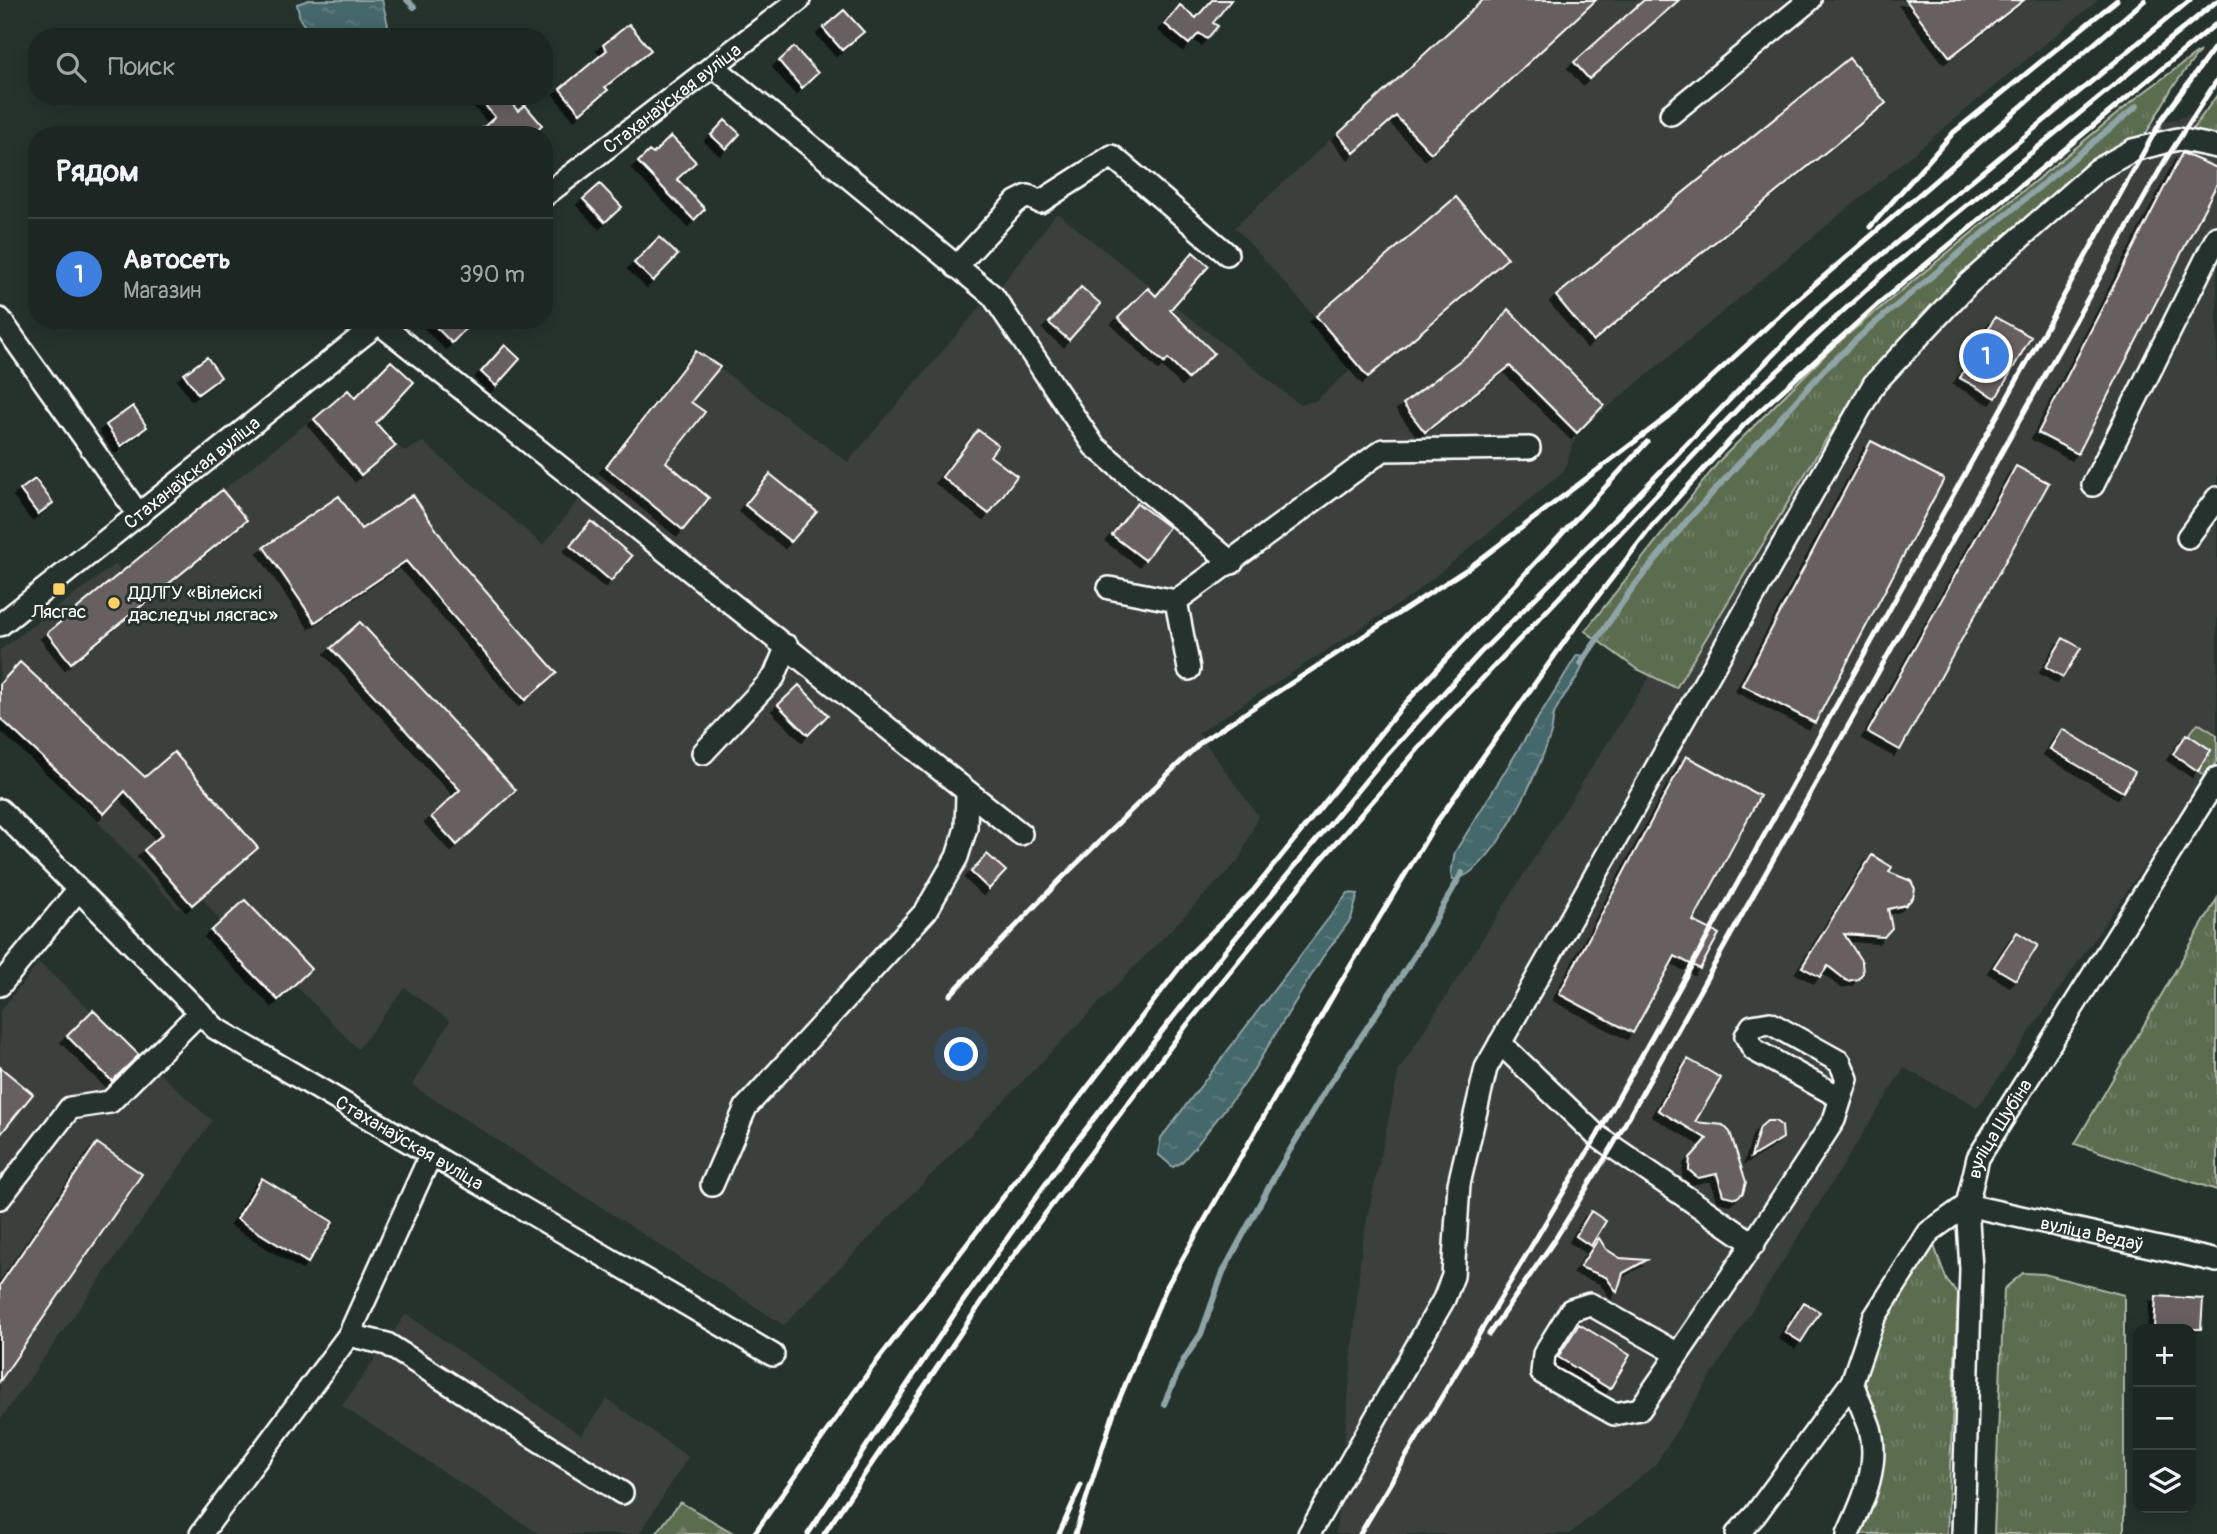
<!DOCTYPE html>
<html lang="ru">
<meta charset="utf-8">
<style>
:root{--surface:#1c2622;--page:#252e2a;--text:#f1f3f6;--muted:#a0a5a5;--line:#3a4340;--accent:#ffd166}
body{margin:0;font-family:Pangolin,sans-serif;background:var(--page);color:var(--text)}
.controls{position:absolute;right:21px;bottom:21px;display:grid;overflow:hidden;border-radius:14px;box-shadow:0 4px 18px #0003}
.controls button{width:63px;height:63px;display:grid;place-items:center;padding:0;border:0;border-bottom:2px solid var(--line);background:var(--surface);color:var(--text);font:35px sans-serif}
.you{position:absolute;left:962px;top:1055px;width:24px;height:24px;margin:-18px;border:5px solid #fff;border-radius:50%;background:#1a73e8;box-shadow:0 0 0 10px #1a73e833}
.badge{display:grid;place-items:center;width:46px;height:46px;border-radius:50%;background:var(--accent);color:#fff;font-size:23px;font-weight:700}
.pin{position:absolute;translate:-50% -50%;border:4px solid #fff;box-shadow:0 2px 7px #0006}
.list{margin:0;padding:0;list-style:none}
h2{display:flex;justify-content:space-between;align-items:center;height:91px;margin:0;padding:0 28px;font-size:30px}
h2 small{font-size:23px;font-weight:400;color:var(--muted)}
.list li{display:grid;grid-template-columns:46px 1fr auto;gap:21px;align-items:center;box-sizing:border-box;height:112px;padding:0 28px;border-top:2px solid var(--line)}
.list b{display:block;font-size:26px;white-space:nowrap}
.list p{margin:0;font-size:23px;white-space:nowrap;color:var(--muted)}
.list em{font-size:23px;font-style:normal;color:var(--muted)}
.icon{flex:none;width:38px;height:38px;fill:none;stroke:currentColor;stroke-width:2;stroke-linecap:round;stroke-linejoin:round}
.map{position:relative;flex:none;width:2217px;height:1534px;overflow:hidden}
.search{position:absolute;background:var(--surface);box-shadow:0 4px 18px #0003;left:28px;top:28px;width:525px;height:77px;display:flex;align-items:center;gap:18px;box-sizing:border-box;padding:0 24px;border-radius:28px;color:var(--muted);font-size:26px}
.panel{position:absolute;background:var(--surface);box-shadow:0 4px 18px #0003;left:28px;top:126px;width:525px;height:203px;border-radius:28px}
.map>svg:first-child{display:block}
</style>
<div class="map">
<svg width="2217" height="1534" viewBox="0 0 2217 1534">
<defs>
<pattern id="grass-tufts" width="24" height="20" patternUnits="userSpaceOnUse" patternTransform="scale(1.75)"><rect width="24" height="20" fill="#5c6c4f"/><path d="M3 7l-1-3M5 7V3M7 7l1-3M15 17l-1-3M17 17v-4M19 17l1-3" fill="none" stroke="#748269"/></pattern>
<pattern id="forest-firs" width="22" height="20" patternUnits="userSpaceOnUse" patternTransform="scale(1.75)"><rect width="22" height="20" fill="#5c6c4f"/><path d="M5 1l3.5 6h-7zM16 11l3.5 6h-7z" fill="#748269"/></pattern>
<pattern id="water-ripples" width="26" height="14" patternUnits="userSpaceOnUse" patternTransform="scale(1.75)"><rect width="26" height="14" fill="#44676b"/><path d="M2 4q2-2 4 0t4 0M15 11q2-2 4 0t4 0" fill="none" stroke="#607e81"/></pattern>
<filter id="shadow"><feDropShadow dx="-6" dy="6" stdDeviation="0" flood-color="#0009"/></filter>
</defs>
<rect width="100%" height="100%" fill="#26332d"/>
<filter id="ink" filterUnits="userSpaceOnUse"><feTurbulence type="fractalNoise" baseFrequency=".0143" numOctaves="2"/><feDisplacementMap in="SourceGraphic" scale="14" xChannelSelector="R" yChannelSelector="G"/><feConvolveMatrix kernelMatrix="1 2 1 2 8 2 1 2 1" color-interpolation-filters="sRGB"/></filter>
<g filter="url(#ink)">
<path fill="#3a403d" d="M 1483,0 L 2098,0 L 1577,433 L 1564,471 L 1411,596 L 1198,733 L 1258,816 L 1239,860 L 784,1325 L 412,1085 L 450,1021 L 405,988 L 358,1049 L 295,985 L 278,1000 L 211,931 L 221,922 L 202,898 L 192,905 L 178,909 L 50,770 L 53,766 L 0,718 L 0,650 L 116,564 L 121,572 L 348,390 L 396,446 L 406,451 L 423,442 L 543,545 L 696,351 L 848,462 L 982,305 L 993,296 L 1057,213 L 1299,404 L 1316,401 L 1357,364 L 1235,227 Z
M 2205,113 L 2217,115 L 2217,761 L 1978,1107 L 1904,1068 L 1655,1465 L 1569,1534 L 1336,1534 L 1362,1243 L 1399,1070 L 1835,386 L 2125,129 Z
M 39,963 L 212,1121 L 0,1420 L 0,1011 Z
M 406,1314 L 581,1435 L 607,1399 L 688,1457 L 639,1534 L 539,1534 L 342,1406 Z"/>
<path fill="url(#grass-tufts)" stroke="#aeb6a7" stroke-width="2" d="M 2200,51 L 2172,88 L 2144,137 L 2094,164 L 2020,222 L 1904,337 L 1862,387 L 1825,441 L 1676,688 L 1635,668 L 1585,631 L 1721,459 L 1835,345 L 2140,95 Z
M 2217,95 L 2217,138 L 2192,130 Z
M 2198,723 L 2217,735 L 2217,761 L 2206,777 L 2198,771 L 2211,750 L 2189,735 Z
M 2217,899 L 2217,1190 L 2075,1144 Z
M 1929,1232 L 1947,1281 L 1958,1294 L 1947,1534 L 1848,1534 L 1873,1456 L 1852,1382 Z
M 2023,1273 L 2044,1274 L 2124,1295 L 2124,1534 L 1994,1534 L 2004,1289 Z"/>
<path fill="url(#forest-firs)" stroke="#aeb6a7" stroke-width="2" d="M 680,1502 L 735,1534 L 656,1534 Z"/>
<path fill="url(#water-ripples)" stroke="#8fa4a6" stroke-width="2" d="M 309,0 L 382,0 L 388,25 L 377,37 L 312,37 L 300,19 L 297,4 Z
M 1577,655 L 1585,656 C 1582,678 1563,692 1555,712 C 1552,718 1553,726 1551,733 C 1539,770 1494,874 1453,880 L 1451,873 L 1455,852 Z
M 1348,893 L 1358,894 L 1351,919 L 1322,958 L 1246,1082 L 1195,1147 L 1181,1163 L 1173,1167 L 1158,1154 L 1161,1138 Z"/>
<g fill="none" stroke-linecap="round" stroke-linejoin="round">
<path stroke="#8fa4a6" stroke-width="6" d="M 407,0 L 414,7
M 1581,663 L 1631,590 L 1686,522 L 1824,370 L 1868,329 L 2137,106
M 1164,1404 L 1183,1361 L 1201,1334 L 1223,1272 L 1277,1172 L 1327,1088 L 1414,957 L 1462,873"/>
</g>
<path fill="#685e61" stroke="#fff" stroke-width="2" filter="url(#shadow)" d="M 1212,0 L 1231,0 L 1213,23 L 1218,26 L 1207,39 L 1199,33 L 1189,44 L 1165,24 L 1180,5 L 1196,18 Z
M 1483,0 L 1596,0 L 1431,153 L 1396,116 L 1354,153 L 1338,134 Z
M 1644,0 L 1679,0 L 1589,79 L 1574,62 Z
M 1906,0 L 2024,0 L 1950,57 Z
M 844,10 L 864,32 L 842,50 L 823,28 Z
M 629,24 L 651,50 L 605,87 L 608,90 L 580,113 L 560,89 L 607,50 L 603,45 Z
M 794,47 L 818,73 L 802,88 L 779,61 Z
M 1849,58 L 1886,103 L 1593,341 L 1556,296 Z
M 477,96 L 505,96 L 518,111 L 525,105 L 542,125 L 531,135 L 475,135 L 495,117 Z
M 725,120 L 740,134 L 726,149 L 711,135 Z
M 671,136 L 696,162 L 677,179 L 705,209 L 694,220 L 638,162 L 649,151 L 653,154 Z
M 2182,153 L 2217,168 L 2217,184 L 2078,454 L 2038,433 Z
M 600,184 L 622,207 L 605,222 L 583,199 Z
M 1456,197 L 1508,258 L 1368,377 L 1316,316 Z
M 659,237 L 678,255 L 653,281 L 634,263 Z
M 1193,252 L 1209,266 L 1170,310 L 1214,353 L 1188,379 L 1168,359 L 1164,363 L 1118,318 L 1148,288 L 1156,296 Z
M 1081,287 L 1101,304 L 1069,340 L 1049,323 Z
M 1508,309 L 1604,405 L 1577,433 L 1510,366 L 1425,432 L 1403,404 L 1483,343 Z
M 1995,317 L 2031,337 L 1996,398 L 1960,378 Z
M 429,320 L 474,320 L 452,343 Z
M 505,345 L 520,359 L 496,386 L 481,372 Z
M 696,351 L 720,367 L 691,402 L 705,412 L 666,462 L 709,498 L 683,530 L 606,467 Z
M 207,357 L 221,377 L 198,394 L 184,374 Z
M 391,361 L 414,382 L 376,423 L 396,446 L 361,475 L 314,419 L 348,390 L 355,398 Z
M 133,406 L 147,427 L 121,446 L 106,425 Z
M 978,430 L 998,445 L 990,456 L 1017,476 L 989,514 L 942,477 Z
M 1871,441 L 1944,479 L 1815,723 L 1742,685 Z
M 2016,466 L 2049,483 L 1900,750 L 1868,732 Z
M 770,474 L 817,512 L 791,542 L 745,505 Z
M 35,479 L 53,503 L 38,514 L 20,490 Z
M 222,490 L 247,520 L 71,663 L 47,633 Z
M 413,495 L 453,554 L 557,673 L 525,700 L 406,561 L 315,622 L 264,547 L 339,496 L 361,529 Z
M 1137,503 L 1169,527 L 1145,560 L 1112,535 Z
M 591,521 L 632,556 L 611,581 L 570,546 Z
M 360,622 L 516,790 L 457,845 L 431,817 L 460,790 L 331,648 Z
M 2063,638 L 2081,648 L 2063,677 L 2046,667 Z
M 20,662 L 145,777 L 174,752 L 258,848 L 192,905 L 144,850 L 163,834 L 125,791 L 104,814 L 0,718 L 0,684 Z
M 799,685 L 828,715 L 808,735 L 778,705 Z
M 2062,729 L 2135,772 L 2123,792 L 2050,749 Z
M 2187,734 L 2211,750 L 2198,771 L 2173,754 Z
M 1686,756 L 1760,796 L 1693,921 L 1719,934 L 1700,969 L 1675,956 L 1633,1033 L 1559,994 Z
M 987,854 L 1006,871 L 989,889 L 971,872 Z
M 1872,855 L 1892,867 L 1889,872 L 1911,881 L 1915,889 L 1913,898 L 1906,905 L 1888,909 L 1892,928 L 1884,937 L 1844,934 L 1862,962 L 1863,973 L 1858,979 L 1847,981 L 1828,966 L 1820,977 L 1802,967 Z
M 245,900 L 311,969 L 278,1000 L 211,931 Z
M 2017,932 L 2038,945 L 2016,980 L 1994,967 Z
M 93,1010 L 139,1055 L 112,1081 L 67,1036 Z
M 1688,1059 L 1721,1078 L 1695,1122 L 1723,1125 L 1730,1132 L 1746,1182 L 1743,1193 L 1736,1198 L 1723,1195 L 1717,1174 L 1698,1178 L 1689,1170 L 1690,1158 L 1707,1139 L 1658,1110 Z
M 0,1067 L 33,1094 L 0,1135 Z
M 1767,1121 L 1775,1121 L 1782,1126 L 1783,1138 L 1751,1157 L 1760,1127 Z
M 97,1143 L 142,1174 L 0,1381 L 0,1285 Z
M 262,1178 L 333,1222 L 308,1263 L 237,1219 Z
M 1591,1211 L 1606,1221 L 1591,1246 L 1576,1236 Z
M 1599,1238 L 1606,1249 L 1620,1258 L 1647,1260 L 1623,1273 L 1617,1292 L 1606,1277 L 1580,1267 Z
M 2156,1296 L 2203,1299 L 2201,1329 L 2154,1329 Z
M 1804,1302 L 1820,1312 L 1801,1342 L 1785,1332 Z
M 1579,1324 L 1630,1355 L 1610,1389 L 1558,1357 Z"/>
<g fill="none" stroke-linecap="round" stroke-linejoin="round">
<defs>
<g id="minor">
<path d="M 713,66 L 993,296 L 1094,446 L 1232,563"/>
<path d="M 1671,114 L 1810,0"/>
<path id="s1" d="M 544,196 L 799,0"/>
<path d="M 956,267 L 1016,202 L 1028,196 L 1040,202 L 1112,156 L 1227,254"/>
<path d="M 0,319 L 139,515"/>
<path d="M 379,323 L 1021,834"/>
<path d="M 2093,485 L 2217,237"/>
<path d="M 2188,537 L 2217,498"/>
<path d="M 1109,588 L 1176,601 L 1383,450 L 1529,448"/>
<path d="M 1176,601 L 1189,669"/>
<path id="s2" d="M 0,625 L 382,320"/>
<path d="M 703,753 L 774,677 L 787,646"/>
<path id="s3" d="M 0,810 L 215,1028 L 773,1355"/>
<path d="M 0,985 L 78,890"/>
<path d="M 1500,1043 L 1597,1136 L 1754,1244"/>
<path d="M 431,1154 L 349,1335 L 387,1344 L 622,1493"/>
<path d="M 712,1185 L 746,1107 L 926,911 L 957,857 L 966,828 L 967,793"/>
<path d="M 0,1198 L 70,1108 L 110,1102 L 200,1012"/>
<path id="s4" d="M 1967,1205 L 2217,1261"/>
<path d="M 1678,1354 L 1590,1304 L 1571,1310 L 1544,1354 L 1542,1373 L 1614,1414 L 1640,1409 C 1706,1314 1771,1218 1834,1120 L 1847,1079 L 1840,1062 L 1770,1023 L 1752,1026 L 1746,1036 L 1754,1050 L 1841,1098"/>
<path d="M 201,1534 L 349,1335"/>
<path d="M 1309,1534 L 1444,1299 L 1453,1276 L 1459,1184 L 1486,1068 L 1874,384 L 1968,284 L 2097,170 L 2133,150 L 2178,139 L 2217,147"/>
<path d="M 1737,1534 L 1755,1515 L 1852,1382 L 1874,1318 L 1929,1232 L 1967,1205"/>
<path d="M 1848,1534 C 1863,1501 1880,1466 1870,1428 C 1865,1413 1857,1398 1852,1382"/>
<path id="s5" d="M 1963,1534 L 1971,1269 L 1967,1205 L 1978,1158 L 2217,778"/>
</g>
</defs>
<use href="#minor" stroke="#fff" stroke-width="26"/>
<use href="#minor" stroke="#26332d" stroke-width="21"/>
<path stroke="#fff" stroke-width="5" d="M 1870,227 L 1954,132 L 2117,0
M 950,995 L 1061,879 L 1202,741 L 1470,567 L 1675,411 L 1793,303 L 2145,0
M 1489,1334 L 1554,1241 L 1612,1147 L 2166,159 L 2217,80
M 754,1534 L 871,1369 L 1190,954 L 1253,891 L 1401,708 L 1647,442
M 808,1534 L 961,1304 L 1068,1152 L 1224,952 L 1386,756 L 1480,653 L 1604,530 L 1821,305 L 2190,0
M 824,1534 L 1006,1266 L 1186,1026 L 1322,859 L 1447,716 L 1746,400 L 1890,268 L 2217,1
M 1059,1534 L 1081,1485
M 1075,1534 L 1115,1409 L 1167,1286 L 1339,985 L 1436,823 L 1582,617 L 1652,526 L 1744,425 L 1878,304 L 2217,23
M 1360,1534 L 1597,1136 L 2162,119 L 2217,44"/>
</g>
</g>
<g fill="#ffd166" stroke="#26332d" stroke-width="2.5">
<rect x="52" y="582" width="14" height="14" rx="3.5"/>
<circle cx="114" cy="603" r="7"/>
</g>
<g text-anchor="middle" stroke-width="6" stroke-linejoin="round" paint-order="stroke">
<g font-size="19" fill="#fff" stroke="#26332d">
<text dy="7" stroke="none"><textPath href="#s1" startOffset="161">Стаханаўская вуліца</textPath></text>
<text dy="7" stroke="none"><textPath href="#s2" startOffset="245">Стаханаўская вуліца</textPath></text>
<text dy="7" stroke="none"><textPath href="#s5" startOffset="413">вуліца Шубіна</textPath></text>
<text dy="7" stroke="none"><textPath href="#s3" startOffset="532">Стаханаўская вуліца</textPath></text>
<text dy="7" stroke="none"><textPath href="#s4" startOffset="128">вуліца Ведаў</textPath></text>
</g>
<g font-size="19" fill="#fff" stroke="#26332d" text-anchor="start">
<text x="128" y="599">ДДЛГУ «Вілейскі<tspan x="128" dy="22">даследчы лясгас»</tspan></text>
<text x="59" y="618" text-anchor="middle">Лясгас</text>
</g>
</g>
</svg>
<div class="controls">
<button>+</button>
<button>−</button>
<button><svg class="icon" aria-label="layers" viewBox="0 0 24 24"><path d="M12 4l9 5-9 5-9-5zM3 14l9 5 9-5"/></svg></button>
</div>
<div class="you"></div>
<div class="pin badge" style="left:1986px;top:356px;background:#3f7fe0">1</div>
<div class="search"><svg class="icon" aria-label="search" viewBox="0 0 24 24"><circle cx="10" cy="10" r="6"/><path d="M15 15l6 6"/></svg>Поиск</div>
<section class="panel">
<h2>Рядом<small></small></h2>
<ul class="list">
<li><span class="badge" style="background:#3f7fe0">1</span><div><b>Автосеть</b><p>Магазин</p></div><em>390 m</em></li>
</ul>
</section>
</div>
